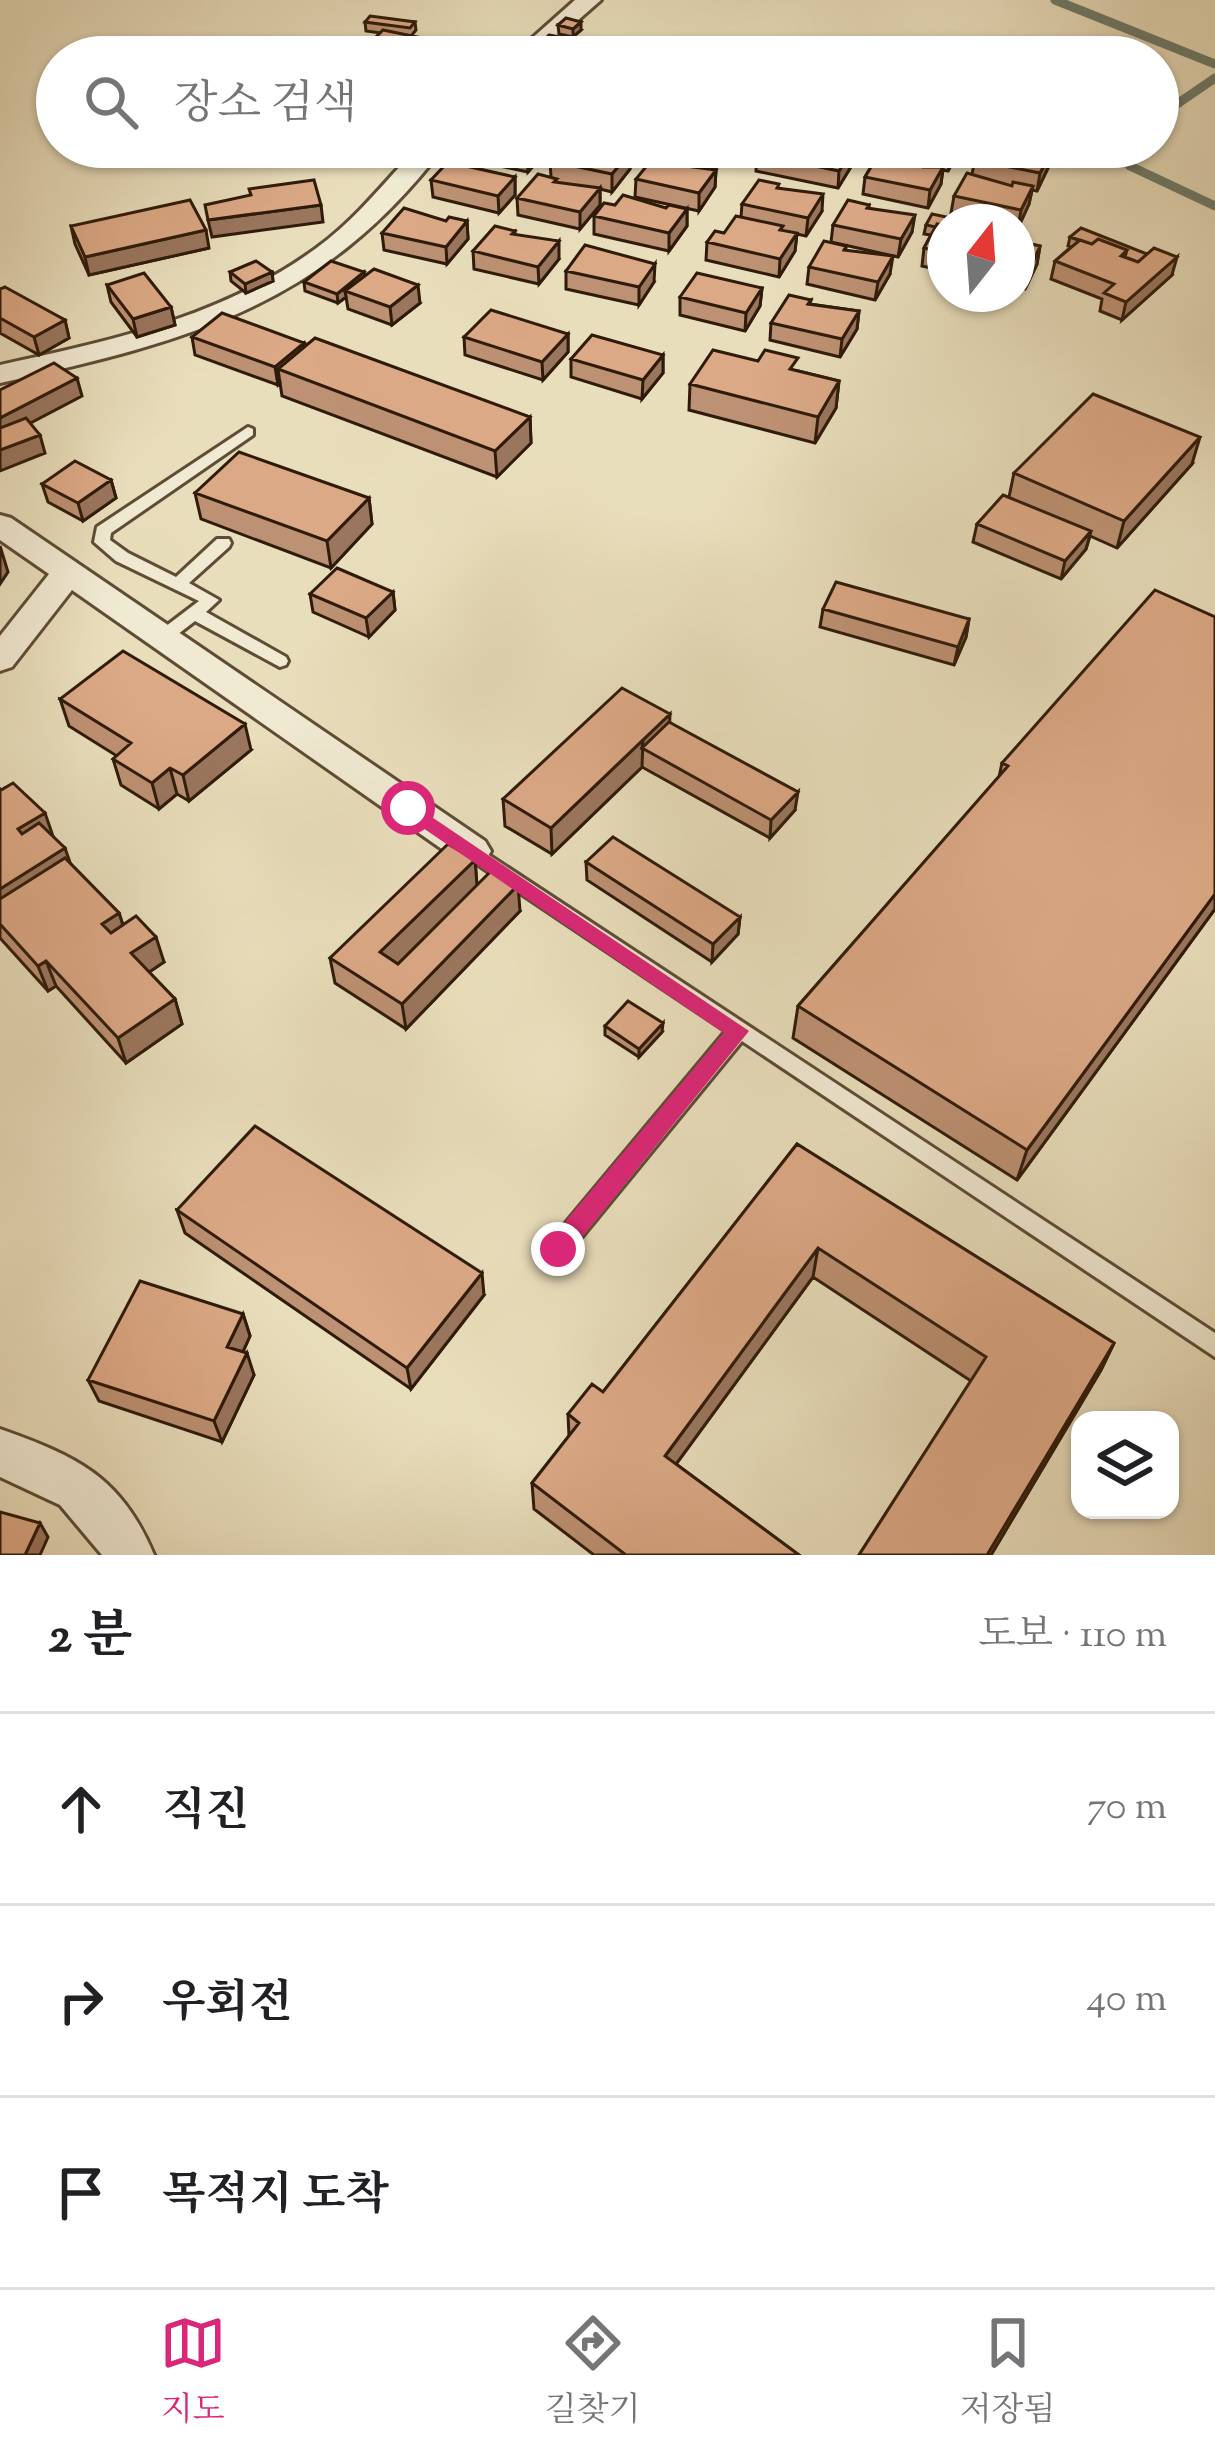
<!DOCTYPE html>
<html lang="ko">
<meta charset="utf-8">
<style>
:root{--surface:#fff;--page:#f6f6f6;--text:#202124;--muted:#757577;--line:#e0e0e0;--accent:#db2777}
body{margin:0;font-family:"Sorts Mill Goudy","Noto Serif KR",serif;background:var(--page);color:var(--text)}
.controls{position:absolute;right:36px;bottom:36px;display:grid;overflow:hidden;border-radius:24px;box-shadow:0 3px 9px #0004}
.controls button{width:108px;height:108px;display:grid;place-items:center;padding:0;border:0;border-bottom:3px solid var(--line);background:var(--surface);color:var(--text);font:60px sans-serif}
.compass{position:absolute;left:927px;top:204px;width:108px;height:108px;border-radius:50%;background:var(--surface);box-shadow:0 3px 9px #0004;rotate:17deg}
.stop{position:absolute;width:36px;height:36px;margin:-27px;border:9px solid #db2777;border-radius:50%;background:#fff}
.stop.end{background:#db2777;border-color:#fff;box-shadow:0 3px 12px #0008}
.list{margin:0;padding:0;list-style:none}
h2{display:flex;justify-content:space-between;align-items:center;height:156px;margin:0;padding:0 48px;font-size:51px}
h2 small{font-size:39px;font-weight:400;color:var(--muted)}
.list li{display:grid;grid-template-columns:78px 1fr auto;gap:36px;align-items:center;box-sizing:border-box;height:192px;padding:0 48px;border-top:3px solid var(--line)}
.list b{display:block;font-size:45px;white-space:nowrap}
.list em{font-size:39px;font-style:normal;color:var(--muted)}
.icon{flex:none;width:66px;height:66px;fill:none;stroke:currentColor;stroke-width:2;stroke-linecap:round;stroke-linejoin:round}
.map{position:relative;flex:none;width:1215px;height:1555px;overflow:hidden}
.search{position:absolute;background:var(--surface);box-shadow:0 3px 9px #0004;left:36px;right:36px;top:36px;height:132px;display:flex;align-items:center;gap:30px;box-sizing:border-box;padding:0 42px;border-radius:66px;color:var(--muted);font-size:45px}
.sheet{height:732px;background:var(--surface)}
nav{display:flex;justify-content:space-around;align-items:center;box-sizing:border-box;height:168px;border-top:3px solid var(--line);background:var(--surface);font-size:33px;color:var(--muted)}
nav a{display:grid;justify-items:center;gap:6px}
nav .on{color:var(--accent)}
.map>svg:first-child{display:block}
</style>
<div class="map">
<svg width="1215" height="1555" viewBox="0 0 1215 1555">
<rect width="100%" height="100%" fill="#e9debc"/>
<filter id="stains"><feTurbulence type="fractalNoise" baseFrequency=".00167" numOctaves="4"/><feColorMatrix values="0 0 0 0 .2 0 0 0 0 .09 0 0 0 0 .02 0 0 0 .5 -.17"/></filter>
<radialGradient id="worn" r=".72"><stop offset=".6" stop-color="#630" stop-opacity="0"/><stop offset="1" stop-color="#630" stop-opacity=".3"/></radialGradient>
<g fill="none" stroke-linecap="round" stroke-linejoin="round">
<path stroke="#6e7c6c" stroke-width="9" d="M 1055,0 L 1215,64
M 1158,117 L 1215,78
M 1131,147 L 1124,159 L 1130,166 L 1215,206"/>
<defs>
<path id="lane" d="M 248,427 L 253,429 L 253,435 L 111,533 L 110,540 L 128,553 L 176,577 L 217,539 L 229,539 L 231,543 L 229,547 L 189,583 L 219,600 L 206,612 L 286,657 L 288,661 L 286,665 L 280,667 L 195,621 L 169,641 L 157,641 L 155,637 L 157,633 L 199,601 L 116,561 L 94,542 L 97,527 Z
M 472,844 L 1215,1333 L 1215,1357 L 742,1041 L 566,1256 L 558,1259 L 550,1256 L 547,1249 L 550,1242 L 726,1031 L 465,856 L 463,851 L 465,846 Z"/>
<path id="street" d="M 575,0 L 601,0 L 536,57 L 511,57 Z
M 418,147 L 444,147 C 321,308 188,341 0,383 L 0,365 C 115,340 232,315 327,240 C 361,213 388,178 418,147 Z
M 0,515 L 11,518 L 485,841 L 491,851 L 485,861 L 472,865 L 459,861 L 72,590 L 12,667 L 0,671 L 0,636 L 49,574 L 0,540 Z
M 0,1429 C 76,1456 121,1476 154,1555 L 102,1555 L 60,1505 L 0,1477 Z"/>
</defs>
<use href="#lane" stroke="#5e4c36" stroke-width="6"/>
<use href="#street" stroke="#5e4c36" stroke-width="6"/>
<use href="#lane" fill="#f1ead3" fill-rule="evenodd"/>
<use href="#street" fill="#f1ead3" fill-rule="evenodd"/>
</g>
<path fill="#bd9173" stroke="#2f1b0a" stroke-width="3" d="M 365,22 L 415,22 L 416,30 L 411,36 L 457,57 L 366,57 L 365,48 L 381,33 L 366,31 Z
M 558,25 L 581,30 L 573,37 L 559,34 Z
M 320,147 L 379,147 L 366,159 Z
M 445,147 L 547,147 L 547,150 L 528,172 L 445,154 Z
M 673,147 L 746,147 L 734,163 L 673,150 Z
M 762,147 L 961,147 L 948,171 L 943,170 L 941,184 L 928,208 L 863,194 L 865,177 L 875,160 L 855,155 L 856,152 L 853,152 L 852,165 L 838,188 L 756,171 L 757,154 Z
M 630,152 L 630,169 L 612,192 L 600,189 L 600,205 L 580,229 L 518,215 L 517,198 L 551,177 L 550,161 Z
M 975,160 L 1048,168 L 1037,191 L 1032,190 L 1029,204 L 1018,228 L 1017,222 L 992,222 L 951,213 L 954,196 L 972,174 Z
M 673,161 L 673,164 L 716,170 L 715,187 L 699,211 L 635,197 L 636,179 Z
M 515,177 L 515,195 L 499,213 L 433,197 L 431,180 Z
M 779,188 L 822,211 L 806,236 L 797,234 L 795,251 L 779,277 L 706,260 L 707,242 L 724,233 L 741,217 L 742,204 Z
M 615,205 L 687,209 L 687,226 L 669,251 L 594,234 L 594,216 Z
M 869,205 L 869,209 L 912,232 L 898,257 L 831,242 L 833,225 Z
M 446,221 L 467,221 L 468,239 L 447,264 L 384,250 L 382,233 Z
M 945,222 L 945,271 L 922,266 L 924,248 L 931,235 L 924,234 L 926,225 Z
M 71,226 L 209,248 L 89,275 L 75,244 Z
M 515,231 L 515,235 L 559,259 L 539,284 L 474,269 L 473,251 Z
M 1070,237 L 1172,275 L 1122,320 L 1100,311 L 1102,299 L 1051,279 L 1055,261 L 1071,247 L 1068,246 Z
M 1017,241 L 1040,246 L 1037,264 L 1025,289 L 1017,287 Z
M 846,246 L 846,250 L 890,274 L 875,300 L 807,284 L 809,267 Z
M 566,271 L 654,282 L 639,305 L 566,289 Z
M 230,272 L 272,272 L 273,281 L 246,293 L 231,281 Z
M 364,272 L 364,276 L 420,303 L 392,325 L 348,309 L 346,297 L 338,303 L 305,291 L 304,282 Z
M 107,285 L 171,307 L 175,325 L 137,337 L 111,302 Z
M 762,288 L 760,306 L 745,331 L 680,315 L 680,297 Z
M 0,289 L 65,320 L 69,338 L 39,355 L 0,333 Z
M 811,300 L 810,304 L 859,311 L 857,329 L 840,357 L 770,340 L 771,323 Z
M 568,334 L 568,352 L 543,380 L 465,355 L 464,337 Z
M 192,337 L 304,343 L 304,347 L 530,417 L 531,443 L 497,477 L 282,396 L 280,383 L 278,385 L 195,355 Z
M 663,355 L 663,373 L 642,399 L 571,377 L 571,359 Z
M 758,361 L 839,381 L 836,408 L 815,443 L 689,410 L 690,384 Z
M 1192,464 L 1117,548 L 1090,536 L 1086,549 L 1061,579 L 973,542 L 977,524 L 1009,497 L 1014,473 Z
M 111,480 L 116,498 L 83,521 L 48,502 L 42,484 Z
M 195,493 L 369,498 L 372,524 L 331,568 L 201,519 Z
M 393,592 L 395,610 L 369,637 L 313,612 L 310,594 Z
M 823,609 L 969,619 L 966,637 L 954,665 L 820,627 Z
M 1215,617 L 1215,909 L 1017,1180 L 793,1038 L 798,1006 L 999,777 L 1002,763 Z
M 60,699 L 251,750 L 189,801 L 177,794 L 159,809 L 121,785 L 113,759 L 117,756 L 69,726 Z
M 669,722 L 795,810 L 770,838 L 642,767 L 552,854 L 505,826 L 503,799 Z
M 0,789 L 53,837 L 70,863 L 119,913 L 123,925 L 164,962 L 149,972 L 175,999 L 182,1024 L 126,1063 L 56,986 L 48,991 L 0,938 Z
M 475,860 L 477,885 L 520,911 L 406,1029 L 335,983 L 330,958 Z
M 586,862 L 740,917 L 738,934 L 712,962 L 587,880 Z
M 605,1026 L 662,1032 L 639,1057 L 605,1035 Z
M 797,1144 L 1114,1343 L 1101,1370 L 991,1555 L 859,1555 L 971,1381 L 813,1277 L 676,1464 L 799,1555 L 594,1555 L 534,1509 L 532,1483 L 569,1436 L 568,1414 L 603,1392 Z
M 177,1210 L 484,1295 L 411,1389 L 185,1233 Z
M 243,1314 L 250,1336 L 243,1352 L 254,1375 L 222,1442 L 99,1401 L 88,1380 Z"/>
<path fill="#9a765e" stroke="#2f1b0a" stroke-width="3" d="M 581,22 L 581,30 L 573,37 L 573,29 Z
M 456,45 L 457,57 L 445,57 Z
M 364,147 L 379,147 L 366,159 Z
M 534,147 L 547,147 L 547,150 L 528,172 L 527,155 Z
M 734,147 L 746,147 L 734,163 Z
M 954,147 L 961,147 L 948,171 L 951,154 Z
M 854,148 L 852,165 L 838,188 L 839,171 Z
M 1052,151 L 1048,168 L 1037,191 L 1040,173 Z
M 630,152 L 630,169 L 612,192 L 612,174 Z
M 943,167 L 941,184 L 928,208 L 930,190 Z
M 716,170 L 715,187 L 699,211 L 699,193 Z
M 515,177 L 515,195 L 499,213 L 498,196 Z
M 1033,186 L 1029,204 L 1018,228 L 1021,210 Z
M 600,188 L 600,205 L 580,229 L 580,212 Z
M 823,194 L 822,211 L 806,236 L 808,218 Z
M 321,205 L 323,222 L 212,237 L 208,220 Z
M 687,209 L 687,226 L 669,251 L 669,233 Z
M 915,215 L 912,232 L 898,257 L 901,239 Z
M 467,221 L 468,239 L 447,264 L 446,247 Z
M 206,230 L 209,248 L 89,275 L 85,257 Z
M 797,233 L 795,251 L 779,277 L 780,259 Z
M 559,241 L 559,259 L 539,284 L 538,267 Z
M 1040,246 L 1037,264 L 1025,289 L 1029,271 Z
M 893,256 L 890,274 L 875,300 L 878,282 Z
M 1177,257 L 1172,275 L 1122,320 L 1126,302 Z
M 655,264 L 654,282 L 639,305 L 639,287 Z
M 272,272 L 273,281 L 246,293 L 245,284 Z
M 364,272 L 365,281 L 345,291 L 346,297 L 338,303 L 337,294 Z
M 418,285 L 420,303 L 392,325 L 390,307 Z
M 762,288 L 760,306 L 745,331 L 746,313 Z
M 171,307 L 175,325 L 137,337 L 133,319 Z
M 859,311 L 857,329 L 840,357 L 842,339 Z
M 65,320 L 69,338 L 39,355 L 34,337 Z
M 568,334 L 568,352 L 543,380 L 542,362 Z
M 304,343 L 306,361 L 278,369 L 280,383 L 278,385 L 275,367 Z
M 663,355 L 663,373 L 642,399 L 643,380 Z
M 77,378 L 82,396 L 0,439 L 0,418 Z
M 839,381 L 836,408 L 815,443 L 818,417 Z
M 530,417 L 531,443 L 497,477 L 495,451 Z
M 40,435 L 45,453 L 0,471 L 0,450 Z
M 1200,437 L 1192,464 L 1117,548 L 1124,521 Z
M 111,480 L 116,498 L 83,521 L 78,503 Z
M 369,498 L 372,524 L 331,568 L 327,541 Z
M 1091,531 L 1086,549 L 1061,579 L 1065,561 Z
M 0,546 L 8,572 L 0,584 Z
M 393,592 L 395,610 L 369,637 L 366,618 Z
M 969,619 L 966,637 L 954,665 L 958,647 Z
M 670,714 L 669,741 L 642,748 L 643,740 Z
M 245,724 L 251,750 L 189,801 L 183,775 Z
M 643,740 L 642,767 L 552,854 L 551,828 Z
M 170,768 L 177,794 L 159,809 L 152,783 Z
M 798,792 L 795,810 L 770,838 L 771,820 Z
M 45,813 L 54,839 L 28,855 L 18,829 Z
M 65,848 L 74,874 L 0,904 L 0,889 Z
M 475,860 L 477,886 L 384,978 L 380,952 Z
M 518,885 L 520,911 L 406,1029 L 402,1004 Z
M 1215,894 L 1215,909 L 1017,1180 L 1027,1150 Z
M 119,913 L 127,938 L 111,949 L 102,924 Z
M 740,917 L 738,934 L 712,962 L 713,944 Z
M 156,937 L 164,962 L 139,979 L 131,953 Z
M 46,961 L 56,986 L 48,991 L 38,966 Z
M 175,999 L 182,1024 L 126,1063 L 118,1038 Z
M 663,1023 L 662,1032 L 639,1057 L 639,1049 Z
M 818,1248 L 813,1277 L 663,1482 L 665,1456 Z
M 482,1273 L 484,1295 L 411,1389 L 407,1368 Z
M 243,1314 L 250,1336 L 235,1369 L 227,1347 Z
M 1114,1343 L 1101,1370 L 991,1555 L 987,1555 Z
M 247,1353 L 254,1375 L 222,1442 L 214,1421 Z
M 40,1523 L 48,1537 L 40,1555 L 25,1555 Z"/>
<path fill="#dca986" stroke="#2f1b0a" stroke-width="3" d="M 370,16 L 415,22 L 410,28 L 365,22 Z
M 566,18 L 581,22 L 573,29 L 558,25 Z
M 383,30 L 456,45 L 445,57 L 411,57 L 365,48 Z
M 549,35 L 570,39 L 559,50 L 538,46 Z
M 529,45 L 600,57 L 517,57 Z
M 491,147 L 534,147 L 527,155 Z
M 562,147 L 594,147 L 630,152 L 612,174 L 550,161 Z
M 762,147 L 848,147 L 854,148 L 839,171 L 757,154 Z
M 858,147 L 886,147 L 884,152 Z
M 918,147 L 954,147 L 951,154 Z
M 982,147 L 1020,147 L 1031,150 L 1052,151 L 1040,173 L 975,160 Z
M 879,154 L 923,167 L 943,167 L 930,190 L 865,177 Z
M 654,157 L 673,161 L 671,164 L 716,170 L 699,193 L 636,179 Z
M 448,162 L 515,177 L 498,196 L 431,180 Z
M 967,173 L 1012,186 L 1013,182 L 1033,186 L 1021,210 L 954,196 Z
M 538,174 L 557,179 L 554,182 L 600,188 L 580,212 L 517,198 Z
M 314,180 L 321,205 L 208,220 L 205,205 L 251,195 L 249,189 Z
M 759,180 L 779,184 L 777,188 L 823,194 L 808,218 L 742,204 Z
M 623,195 L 666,208 L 669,205 L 687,209 L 669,233 L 594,216 L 604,203 L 615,205 Z
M 190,200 L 206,230 L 85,257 L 71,226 Z
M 848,200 L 869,205 L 867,208 L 915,215 L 901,239 L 833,225 Z
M 404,208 L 446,221 L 449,217 L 467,221 L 446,247 L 382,233 Z
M 932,214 L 961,220 L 960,222 L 945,222 L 945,225 L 937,224 L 936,227 L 926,225 Z
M 736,216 L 783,226 L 780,230 L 797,233 L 780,259 L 707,242 L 715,231 L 724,233 Z
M 937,224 L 945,225 L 945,253 L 924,248 Z
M 495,226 L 515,231 L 512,234 L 559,241 L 538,267 L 473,251 Z
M 1081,228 L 1147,254 L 1138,262 L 1125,257 L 1127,250 L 1098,239 L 1092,244 L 1070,237 Z
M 1098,239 L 1127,250 L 1121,256 L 1138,262 L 1154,248 L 1177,257 L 1126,302 L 1104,293 L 1114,284 L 1055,261 L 1080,240 L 1092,244 Z
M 824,241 L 846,246 L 844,250 L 893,256 L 878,282 L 809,267 Z
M 1017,241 L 1040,246 L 1029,271 L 1017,269 Z
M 585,245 L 655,264 L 639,287 L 566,271 Z
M 256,261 L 272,272 L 245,284 L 230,272 Z
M 331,261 L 364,272 L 337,294 L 304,282 Z
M 374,269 L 418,285 L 390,307 L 345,291 Z
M 144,273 L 171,307 L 133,319 L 107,285 Z
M 697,273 L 762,288 L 746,313 L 680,297 Z
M 5,287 L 65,320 L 34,337 L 0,318 L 0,289 Z
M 789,295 L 811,300 L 808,304 L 859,311 L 842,339 L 771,323 Z
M 491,310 L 568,334 L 542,362 L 464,337 Z
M 222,313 L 304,343 L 275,367 L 192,337 Z
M 592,335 L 663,355 L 643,380 L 571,359 Z
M 315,338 L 530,417 L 495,451 L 278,369 Z
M 713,350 L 758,361 L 765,350 L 798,358 L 790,369 L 839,381 L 818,417 L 690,384 Z
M 54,363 L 77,378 L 0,418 L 0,390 Z
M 1093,394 L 1200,437 L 1124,521 L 1014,473 Z
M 26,418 L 40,435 L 0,450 L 0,428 Z
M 239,452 L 369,498 L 327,541 L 195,493 Z
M 75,461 L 111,480 L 78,503 L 42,484 Z
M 1003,495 L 1091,531 L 1065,561 L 977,524 Z
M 337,568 L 393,592 L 366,618 L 310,594 Z
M 836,582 L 969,619 L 958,647 L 823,609 Z
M 1155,590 L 1215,617 L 1215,894 L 1027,1150 L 798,1006 L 1008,766 L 1002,763 Z
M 123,651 L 245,724 L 183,775 L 170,768 L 152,783 L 113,759 L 131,743 L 60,699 Z
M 622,688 L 670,714 L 551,828 L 503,799 Z
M 669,722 L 798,792 L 771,820 L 642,748 Z
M 13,783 L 45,813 L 18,829 L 22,834 L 39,823 L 65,848 L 0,889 L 0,789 L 1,790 Z
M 613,837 L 740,917 L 713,944 L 586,862 Z
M 448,844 L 475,860 L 380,952 L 398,964 L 492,870 L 518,885 L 402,1004 L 330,958 Z
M 65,858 L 119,913 L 102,924 L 111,933 L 136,916 L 156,937 L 131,953 L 175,999 L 118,1038 L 46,961 L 38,966 L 0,924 L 0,899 Z
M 628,1001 L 663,1023 L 639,1049 L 605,1026 Z
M 255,1126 L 482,1273 L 407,1368 L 177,1210 Z
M 797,1144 L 1114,1343 L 987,1555 L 859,1555 L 986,1357 L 818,1248 L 665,1456 L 799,1555 L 626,1555 L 532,1483 L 579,1423 L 568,1414 L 592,1384 L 603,1392 Z
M 140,1281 L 243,1314 L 227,1347 L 247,1353 L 214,1421 L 88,1380 Z
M 0,1512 L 40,1523 L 25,1555 L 0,1555 Z"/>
<path fill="#db2777" d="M 408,801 L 749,1031 L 566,1257 L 558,1260 L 549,1257 L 549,1241 L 724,1033 L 401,813 L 401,803 Z"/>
<rect width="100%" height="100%" filter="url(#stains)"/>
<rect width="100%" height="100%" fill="url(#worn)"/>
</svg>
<div class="controls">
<button><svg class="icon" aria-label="layers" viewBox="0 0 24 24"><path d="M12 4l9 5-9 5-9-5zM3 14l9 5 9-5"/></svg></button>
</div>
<svg class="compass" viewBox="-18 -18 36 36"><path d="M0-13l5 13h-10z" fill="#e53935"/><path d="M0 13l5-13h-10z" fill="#757577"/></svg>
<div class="stop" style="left:408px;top:808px"></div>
<div class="stop end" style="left:558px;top:1249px"></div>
<div class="search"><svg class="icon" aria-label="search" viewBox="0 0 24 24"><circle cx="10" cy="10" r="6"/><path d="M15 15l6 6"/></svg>장소 검색</div>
</div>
<section class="sheet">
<h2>2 분<small>도보 · 110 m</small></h2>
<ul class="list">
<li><svg class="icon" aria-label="ahead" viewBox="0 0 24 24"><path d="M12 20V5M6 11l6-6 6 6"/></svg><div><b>직진</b></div><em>70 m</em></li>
<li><svg class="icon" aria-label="right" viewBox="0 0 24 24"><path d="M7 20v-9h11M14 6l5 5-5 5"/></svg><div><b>우회전</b></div><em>40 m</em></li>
<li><svg class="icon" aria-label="arrive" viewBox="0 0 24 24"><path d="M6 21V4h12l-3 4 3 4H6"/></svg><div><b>목적지 도착</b></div></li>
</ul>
</section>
<nav>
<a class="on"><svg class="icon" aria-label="map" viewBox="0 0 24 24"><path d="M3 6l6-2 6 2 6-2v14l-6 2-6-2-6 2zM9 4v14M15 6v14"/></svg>지도</a>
<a><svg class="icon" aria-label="directions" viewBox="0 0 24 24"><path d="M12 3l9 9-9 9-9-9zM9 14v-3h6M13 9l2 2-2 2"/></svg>길찾기</a>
<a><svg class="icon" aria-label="saved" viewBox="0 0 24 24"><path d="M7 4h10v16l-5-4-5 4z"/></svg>저장됨</a>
</nav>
